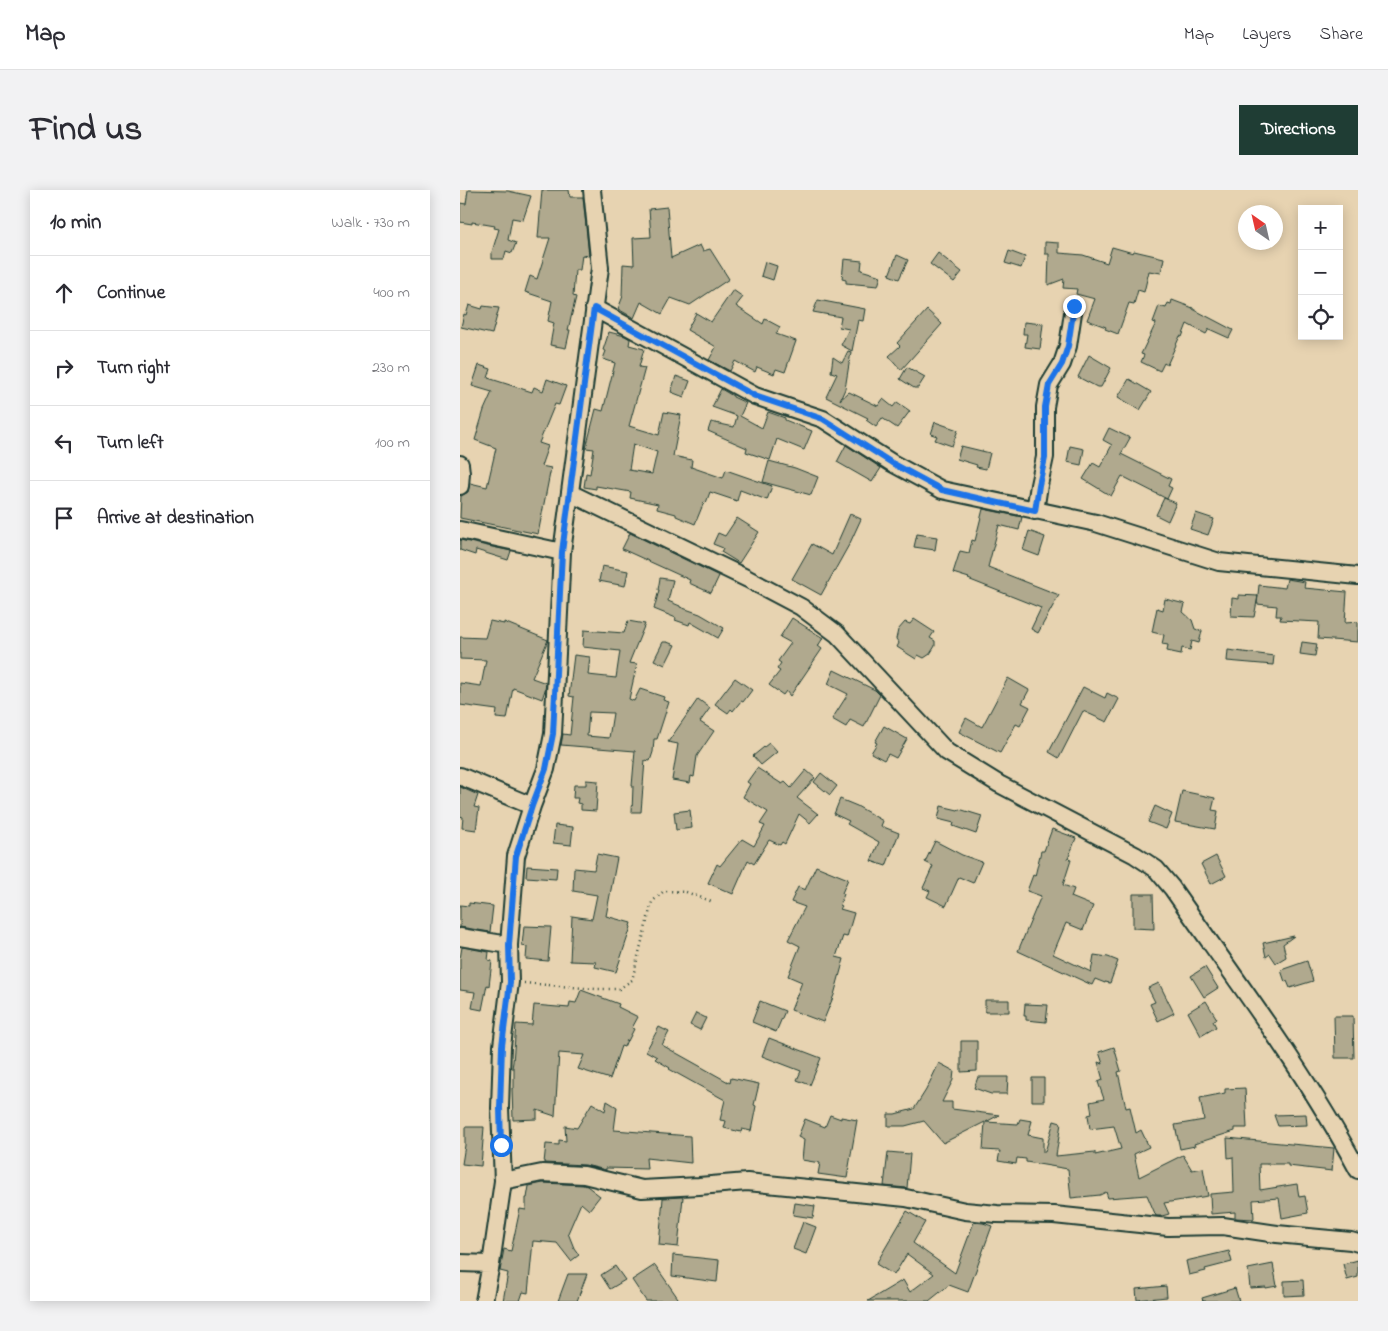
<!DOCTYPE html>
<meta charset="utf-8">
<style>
:root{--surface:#fff;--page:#f2f2f3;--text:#2b2b33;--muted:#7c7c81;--line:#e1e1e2;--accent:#1f3d34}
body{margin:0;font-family:"Indie Flower",sans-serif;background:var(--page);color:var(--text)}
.controls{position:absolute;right:15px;top:15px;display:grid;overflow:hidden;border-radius:0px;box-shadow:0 2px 12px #0003}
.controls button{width:45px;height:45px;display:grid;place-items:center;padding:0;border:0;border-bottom:1px solid var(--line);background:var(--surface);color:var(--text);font:25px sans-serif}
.compass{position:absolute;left:778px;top:15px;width:45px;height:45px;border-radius:50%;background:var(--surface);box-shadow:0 2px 12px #0003;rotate:326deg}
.stop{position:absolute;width:15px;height:15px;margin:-11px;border:4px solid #1a73e8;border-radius:50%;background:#fff}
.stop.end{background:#1a73e8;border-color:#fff;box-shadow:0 1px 5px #0008}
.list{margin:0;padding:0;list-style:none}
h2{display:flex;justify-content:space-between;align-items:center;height:65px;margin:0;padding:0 20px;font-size:21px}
h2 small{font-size:16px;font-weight:400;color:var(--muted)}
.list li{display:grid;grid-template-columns:32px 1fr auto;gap:15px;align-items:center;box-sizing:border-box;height:75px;padding:0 20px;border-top:1px solid var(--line)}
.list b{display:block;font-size:19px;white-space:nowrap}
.list em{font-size:16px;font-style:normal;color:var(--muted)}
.icon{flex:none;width:28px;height:28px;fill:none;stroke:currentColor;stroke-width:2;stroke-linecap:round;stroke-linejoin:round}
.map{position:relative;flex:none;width:898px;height:1111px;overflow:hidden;border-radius:0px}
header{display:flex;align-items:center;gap:30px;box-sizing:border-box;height:70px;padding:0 25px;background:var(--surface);border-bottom:1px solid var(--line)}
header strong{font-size:24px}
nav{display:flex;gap:28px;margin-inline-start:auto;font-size:18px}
.intro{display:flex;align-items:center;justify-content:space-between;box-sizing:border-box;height:120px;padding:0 30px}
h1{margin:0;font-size:35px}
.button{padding:12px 22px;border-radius:0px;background:var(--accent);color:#fff;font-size:18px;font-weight:700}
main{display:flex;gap:30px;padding:0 30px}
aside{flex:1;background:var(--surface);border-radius:0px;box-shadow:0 2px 12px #0003}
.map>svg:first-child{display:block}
</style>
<header>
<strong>Map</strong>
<nav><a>Map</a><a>Layers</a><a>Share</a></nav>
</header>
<div class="intro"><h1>Find us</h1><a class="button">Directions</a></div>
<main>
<aside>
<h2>10 min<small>Walk · 730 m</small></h2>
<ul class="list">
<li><svg class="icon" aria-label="ahead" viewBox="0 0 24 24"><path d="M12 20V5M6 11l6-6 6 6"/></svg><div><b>Continue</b></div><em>400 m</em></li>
<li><svg class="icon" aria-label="right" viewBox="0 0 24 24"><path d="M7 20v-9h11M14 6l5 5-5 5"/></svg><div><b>Turn right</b></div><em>230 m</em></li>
<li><svg class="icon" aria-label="left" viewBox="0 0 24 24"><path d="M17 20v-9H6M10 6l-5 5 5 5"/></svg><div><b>Turn left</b></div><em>100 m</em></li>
<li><svg class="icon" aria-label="arrive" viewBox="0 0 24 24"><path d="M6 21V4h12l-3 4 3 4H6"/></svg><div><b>Arrive at destination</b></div></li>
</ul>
</aside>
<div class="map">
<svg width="898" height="1111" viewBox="0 0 898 1111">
<rect width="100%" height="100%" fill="#e7d3b1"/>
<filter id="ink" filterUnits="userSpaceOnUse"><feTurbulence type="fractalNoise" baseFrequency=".02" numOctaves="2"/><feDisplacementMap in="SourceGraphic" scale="10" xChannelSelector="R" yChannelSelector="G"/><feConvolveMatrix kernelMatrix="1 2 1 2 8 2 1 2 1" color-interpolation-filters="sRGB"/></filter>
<g filter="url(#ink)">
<path fill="#b0a98e" stroke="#1f3d34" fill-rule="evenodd" d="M 8,0 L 48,1 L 71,6 L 63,30 L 52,28 L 48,50 L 56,53 L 52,63 L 46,61 L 44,69 L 32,69 L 32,62 L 39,39 L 34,38 L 35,36 L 12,32 L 12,34 L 0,32 L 0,13 L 6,14 Z
M 82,0 L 109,0 L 110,7 L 123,7 L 129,66 L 122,65 L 120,80 L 115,80 L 113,106 L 116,107 L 108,140 L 110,140 L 106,158 L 90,155 L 94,133 L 88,131 L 92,111 L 65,102 L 70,86 L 77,89 L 90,48 L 78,48 Z
M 207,17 L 211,68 L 240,55 L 243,61 L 250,59 L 269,89 L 230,115 L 211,108 L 202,124 L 181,112 L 174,128 L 158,119 L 163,106 L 162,106 L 163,74 L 174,75 L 173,48 L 191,47 L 189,19 Z
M 585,52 L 599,53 L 599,63 L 623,65 L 647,73 L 652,57 L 673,63 L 674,61 L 704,68 L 701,83 L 689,81 L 684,102 L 678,100 L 674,114 L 669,113 L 658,144 L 645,139 L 646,137 L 627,130 L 635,109 L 616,104 L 617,99 L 603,98 L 604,89 L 588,95 L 589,64 L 585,64 Z
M 549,61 L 565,67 L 561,78 L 545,73 Z
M 478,63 L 502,82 L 494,92 L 470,74 Z
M 437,65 L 448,70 L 439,89 L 429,85 Z
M 384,69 L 402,71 L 401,80 L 421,86 L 418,96 L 386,93 L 386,90 L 382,89 Z
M 305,72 L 317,76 L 313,90 L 301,86 Z
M 273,100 L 283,107 L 276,116 L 303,134 L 305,129 L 320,137 L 316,144 L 336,151 L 325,182 L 316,179 L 314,184 L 297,177 L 295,182 L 275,171 L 270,181 L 249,170 L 256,157 L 253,155 L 227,140 L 236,123 L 251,132 Z
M 358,110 L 405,119 L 403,131 L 398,130 L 392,161 L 381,155 L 389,139 L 379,137 L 381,127 L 353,122 Z
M 712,110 L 733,118 L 733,119 L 773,140 L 769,148 L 749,139 L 746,144 L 727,134 L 722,147 L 720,146 L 707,175 L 704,173 L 700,181 L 681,172 L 684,165 L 681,164 L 696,133 L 693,132 L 699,116 L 706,118 L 708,113 L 711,114 Z
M 9,115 L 22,119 L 23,116 L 39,118 L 32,144 L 1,137 L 4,124 L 6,125 Z
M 467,120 L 482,134 L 441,180 L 429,166 L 440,156 L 437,153 Z
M 564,132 L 583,134 L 580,159 L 565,157 L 567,144 L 563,144 Z
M 149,142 L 165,146 L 170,149 L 169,155 L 184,159 L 179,177 L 185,178 L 169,236 L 199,245 L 204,222 L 221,225 L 213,266 L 232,270 L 231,277 L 263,288 L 266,280 L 312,296 L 307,310 L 280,300 L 277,311 L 250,302 L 246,313 L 244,312 L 235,334 L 216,326 L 216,324 L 197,319 L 198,314 L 170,308 L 171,302 L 136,296 L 136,299 L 124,297 L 126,283 L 130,284 L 134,259 L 126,258 L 136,219 L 143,221 L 155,173 L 143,169 L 146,161 L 143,160 ZM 173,254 L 197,262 L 192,284 L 169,280 Z
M 388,161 L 391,162 L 385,199 L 380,210 L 389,202 L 418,216 L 423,209 L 433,217 L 437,212 L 450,221 L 437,238 L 422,228 L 416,237 L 406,230 L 408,228 L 366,207 L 377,184 L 371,182 L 373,167 L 382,173 Z
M 629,165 L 651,178 L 641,197 L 637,197 L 618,187 Z
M 19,175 L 31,179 L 28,188 L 72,202 L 74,197 L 83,201 L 87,189 L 106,196 L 99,215 L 95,214 L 79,253 L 88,256 L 81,276 L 91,278 L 78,344 L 0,328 L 1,306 L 8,302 L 10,293 L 27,297 L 36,258 L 15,250 L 24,220 L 32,202 L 12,196 Z
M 447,177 L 465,187 L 458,198 L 454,198 L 440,189 Z
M 216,186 L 230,191 L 224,207 L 211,202 Z
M 669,189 L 691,202 L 680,220 L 658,207 Z
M 261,199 L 273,206 L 273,207 L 286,213 L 280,226 L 302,238 L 308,222 L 325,228 L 325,230 L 352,241 L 344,260 L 317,249 L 310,270 L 286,262 L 287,258 L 248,241 L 251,232 L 274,237 L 277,226 L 252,217 Z
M 475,232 L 498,240 L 492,256 L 475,250 L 477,246 L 471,244 Z
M 649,238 L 670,248 L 661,264 L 711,289 L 708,296 L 712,298 L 707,309 L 662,286 L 651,306 L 623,289 L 633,273 L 640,277 L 652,255 L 643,250 Z
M 386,255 L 421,278 L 412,292 L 377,272 Z
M 501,256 L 530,263 L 526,279 L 516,277 L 517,275 L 497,269 Z
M 610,256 L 624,259 L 621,275 L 607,272 Z
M 309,271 L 335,278 L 358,287 L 351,305 L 303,292 Z
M 704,308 L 716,313 L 708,331 L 696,325 Z
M 523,319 L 562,327 L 559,340 L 539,335 L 528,377 L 599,405 L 578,443 L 571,439 L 581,418 L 508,389 L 509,388 L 493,383 L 500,361 L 509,363 L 512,350 L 515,351 Z
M 736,323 L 754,329 L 748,345 L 730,339 Z
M 390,324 L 401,329 L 390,353 L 361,405 L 332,389 L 352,354 L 372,365 Z
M 277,328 L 299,342 L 279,373 L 261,362 L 263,358 L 253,354 L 258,343 L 265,346 Z
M 569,341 L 585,347 L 579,366 L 563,360 Z
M 170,343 L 259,386 L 251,403 L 229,393 L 230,390 L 162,359 Z
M 457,344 L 477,347 L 475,360 L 454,357 Z
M 0,350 L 51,361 L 48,370 L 16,360 L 15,365 L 0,360 Z
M 142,376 L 168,381 L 165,396 L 139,391 Z
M 200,388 L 213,390 L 208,411 L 220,416 L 220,417 L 240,424 L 264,438 L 258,448 L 230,432 L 229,435 L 215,430 L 216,428 L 194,419 L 199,400 L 198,400 Z
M 827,389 L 845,392 L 844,398 L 887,402 L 885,433 L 898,432 L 898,452 L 858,449 L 859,432 L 820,430 L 821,426 L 816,426 L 817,416 L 797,414 L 799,395 L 825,398 Z
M 779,405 L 798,406 L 794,427 L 771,426 L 772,408 L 779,409 Z
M 705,409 L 725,414 L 723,422 L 732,430 L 735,439 L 742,441 L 739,453 L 732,451 L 730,460 L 722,458 L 721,464 L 707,461 L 708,455 L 702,454 L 704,445 L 692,442 L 697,418 L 703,420 Z
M 332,428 L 363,448 L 358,456 L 362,459 L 330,506 L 326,501 L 323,505 L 309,495 L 320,481 L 317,479 L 321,473 L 318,471 L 331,453 L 320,447 Z
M 454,429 L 474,442 L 470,448 L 475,451 L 475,456 L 470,464 L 464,468 L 458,465 L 456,469 L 437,457 L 439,453 L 436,449 L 438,440 L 445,432 L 450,434 Z
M 30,431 L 44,434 L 44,432 L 88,450 L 72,488 L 86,493 L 85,500 L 82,509 L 53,498 L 47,529 L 36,528 L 37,520 L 0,515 L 0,493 L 21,496 L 26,470 L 0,469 L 0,447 L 25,448 Z
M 168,431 L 185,434 L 169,473 L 177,474 L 169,509 L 174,511 L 180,499 L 204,507 L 203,510 L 209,512 L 197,549 L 194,549 L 193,562 L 190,571 L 185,570 L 181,622 L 172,622 L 173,596 L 172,596 L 175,561 L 101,555 L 103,544 L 110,545 L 114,507 L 109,506 L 114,465 L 130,467 L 128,485 L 156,488 L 160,461 L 123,457 L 124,440 L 164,443 ZM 129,522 L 153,523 L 149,548 L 127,546 Z
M 203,452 L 207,452 L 215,455 L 205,475 L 194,470 Z
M 842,452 L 857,454 L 855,466 L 840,464 Z
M 768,460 L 814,466 L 813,475 L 767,471 Z
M 374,480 L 415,500 L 420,505 L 404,537 L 390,530 L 386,537 L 372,529 L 388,504 L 368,494 Z
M 275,488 L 292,500 L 283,512 L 281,511 L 273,521 L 271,519 L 268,523 L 255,514 Z
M 548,488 L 569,500 L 562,513 L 570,517 L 560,536 L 556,534 L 540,563 L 499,542 L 506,528 L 522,537 Z
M 623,497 L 645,508 L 647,503 L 659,509 L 647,532 L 623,521 L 599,568 L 589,562 Z
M 238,509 L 250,518 L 240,532 L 254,541 L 237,566 L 234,587 L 231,586 L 230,593 L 212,590 L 218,554 L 208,552 Z
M 424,536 L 447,549 L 436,568 L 428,564 L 424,570 L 411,563 L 417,553 L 415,552 Z
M 309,553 L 317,562 L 301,575 L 293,566 Z
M 297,578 L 322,594 L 325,592 L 331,598 L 346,580 L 355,588 L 337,608 L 358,624 L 350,633 L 339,624 L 325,654 L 322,652 L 320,655 L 309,650 L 294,674 L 288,670 L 273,704 L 248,693 L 257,674 L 260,676 L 282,649 L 294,656 L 305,636 L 300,634 L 308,622 L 283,607 L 290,594 L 287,592 Z
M 361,583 L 377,596 L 370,605 L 354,592 Z
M 126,590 L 138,591 L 136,621 L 121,620 L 121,614 L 117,613 L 118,608 L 113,608 L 114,595 L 126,595 Z
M 0,597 L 18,605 L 14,617 L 19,618 L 16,640 L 2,638 L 3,627 L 0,626 Z
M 722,601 L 755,608 L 752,620 L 758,621 L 755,639 L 715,632 Z
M 380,609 L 397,616 L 423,631 L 421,636 L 439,643 L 426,676 L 411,671 L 419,652 L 387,634 L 389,631 L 374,624 Z
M 481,616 L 498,620 L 499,619 L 522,626 L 516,644 L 493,636 L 494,633 L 478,629 Z
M 695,616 L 712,624 L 706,639 L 688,632 Z
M 230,620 L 232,638 L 216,640 L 214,622 Z
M 95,635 L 113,637 L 111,655 L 93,653 Z
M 592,639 L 616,648 L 608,669 L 611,670 L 603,695 L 614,699 L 611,707 L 633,716 L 623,740 L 606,733 L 593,764 L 631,782 L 634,765 L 648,767 L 658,771 L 650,793 L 645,792 L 645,793 L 635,789 L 632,795 L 558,761 L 581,706 L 567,701 L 573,685 L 575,686 L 581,661 L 584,661 Z
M 475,651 L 502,665 L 522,672 L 513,693 L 499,687 L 486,716 L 467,707 L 470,701 L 463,698 L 473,676 L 465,672 Z
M 137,664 L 157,668 L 146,726 L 171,733 L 170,736 L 171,737 L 156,782 L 135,777 L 136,772 L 110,771 L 112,726 L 132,729 L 137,705 L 113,701 L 114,678 L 134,680 Z
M 756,666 L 766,686 L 751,694 L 741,674 Z
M 67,676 L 97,678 L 96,689 L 66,687 Z
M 356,676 L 388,689 L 382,703 L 384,704 L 380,715 L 382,716 L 380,719 L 394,723 L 387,747 L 383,746 L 376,767 L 384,769 L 374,805 L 363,832 L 331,820 L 342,792 L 328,786 L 340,756 L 328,750 L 345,717 L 331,712 L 338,697 L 345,700 Z
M 673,704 L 693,704 L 694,739 L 673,738 Z
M 9,713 L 33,716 L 30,742 L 0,737 L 0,715 L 9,716 Z
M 64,736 L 91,737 L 88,771 L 66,769 L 67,757 L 62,756 Z
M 834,746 L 823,754 L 826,767 L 816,773 L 810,764 L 806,767 L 803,753 Z
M 2,757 L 29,762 L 28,770 L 32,771 L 29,796 L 27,795 L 22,820 L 12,818 L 15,802 L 0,800 L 0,769 Z
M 847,771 L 853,791 L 830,798 L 827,791 L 825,792 L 821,780 Z
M 745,777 L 758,798 L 744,807 L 731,786 Z
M 699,793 L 714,823 L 698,831 L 690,814 L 695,812 L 688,798 Z
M 121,800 L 159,814 L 158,817 L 178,827 L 172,838 L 174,839 L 168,851 L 167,850 L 164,857 L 161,856 L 150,889 L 118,879 L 124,865 L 99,863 L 95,926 L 77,920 L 77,929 L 53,930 L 52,898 L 54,898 L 54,878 L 52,878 L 53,872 L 56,834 L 72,835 L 74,815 L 109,818 L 110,812 L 116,813 Z
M 525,810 L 549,810 L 549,822 L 525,822 Z
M 300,811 L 325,821 L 316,842 L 292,832 Z
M 746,811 L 757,829 L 753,831 L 756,837 L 741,846 L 728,822 Z
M 565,814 L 588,815 L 586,832 L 566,830 L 566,826 L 564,826 Z
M 236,823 L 246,828 L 240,840 L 230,835 Z
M 874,826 L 893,826 L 894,868 L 875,868 Z
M 199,837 L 209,842 L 202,855 L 270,893 L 271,888 L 299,894 L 294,915 L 296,916 L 291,941 L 282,939 L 281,942 L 264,938 L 266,931 L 260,930 L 265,910 L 209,879 L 210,878 L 195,869 L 197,867 L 186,861 Z
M 309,848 L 361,868 L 350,895 L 337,890 L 341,881 L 302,866 Z
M 501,851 L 517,851 L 517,881 L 501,882 Z
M 654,857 L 661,881 L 658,882 L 666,918 L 670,917 L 676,943 L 681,940 L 689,957 L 674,964 L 679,987 L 723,965 L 732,980 L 743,978 L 748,1006 L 704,1013 L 709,1024 L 702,1026 L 696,1026 L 687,1005 L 648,1008 L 646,1002 L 640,1005 L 611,1008 L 608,979 L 566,972 L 566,969 L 557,968 L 556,974 L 538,971 L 540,961 L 523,960 L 525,932 L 483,953 L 464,931 L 445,936 L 428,936 L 428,924 L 435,924 L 454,919 L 466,900 L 479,873 L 494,881 L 493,890 L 482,912 L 492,912 L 492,919 L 539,925 L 526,932 L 558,934 L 560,929 L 572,931 L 568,945 L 583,948 L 583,962 L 585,962 L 594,931 L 601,933 L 596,966 L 635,962 L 635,965 L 661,959 L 654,936 L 630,939 L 628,925 L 632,924 L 630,912 L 644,909 L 638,892 L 643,890 L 638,872 L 643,874 L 639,862 Z
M 518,887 L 548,887 L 547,904 L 531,904 L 514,898 Z
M 572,888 L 584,888 L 584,911 L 572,911 Z
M 785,898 L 787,938 L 775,938 L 775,941 L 734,954 L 735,956 L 720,959 L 715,935 L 744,930 L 740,908 L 765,903 L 765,899 Z
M 147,911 L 157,917 L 154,940 L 230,946 L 231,973 L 186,968 L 187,979 L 146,978 L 146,980 L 125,975 L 84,973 L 86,954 L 99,955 L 99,950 L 106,951 L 105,936 L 117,938 L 132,913 L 145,921 Z
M 846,924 L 847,935 L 818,936 L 814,925 Z
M 370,925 L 381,929 L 381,927 L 397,930 L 387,988 L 358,984 L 360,973 L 342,970 L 344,950 L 338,947 L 345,929 L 365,937 Z
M 5,937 L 24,937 L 21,976 L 2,974 L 5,955 Z
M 767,948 L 874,958 L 872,981 L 828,976 L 828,974 L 799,974 L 800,1000 L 837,994 L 839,1007 L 845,1006 L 848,1023 L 822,1028 L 819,1008 L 793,1010 L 794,1029 L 775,1028 L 775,1022 L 751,1024 L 750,1004 L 774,1002 L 773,967 L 768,968 Z
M 428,962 L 450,964 L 447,998 L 424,996 Z
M 83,993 L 123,995 L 127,996 L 140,1006 L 129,1020 L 121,1013 L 108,1043 L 114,1058 L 119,1065 L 111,1071 L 97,1053 L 73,1051 L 68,1103 L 63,1102 L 60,1111 L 43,1111 L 48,1083 L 40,1081 L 44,1059 L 51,1061 L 60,1019 L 66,1020 L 66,1008 L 67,1008 L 69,996 Z
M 223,1007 L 218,1057 L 199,1055 L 203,1008 Z
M 335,1013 L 355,1016 L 353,1028 L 333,1025 Z
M 447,1021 L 465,1032 L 453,1053 L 495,1083 L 514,1032 L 523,1033 L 532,1036 L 508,1102 L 489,1095 L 469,1111 L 408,1111 L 443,1090 L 450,1102 L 474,1084 L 447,1064 L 434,1085 L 416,1074 Z
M 343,1032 L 356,1037 L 346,1064 L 333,1059 Z
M 769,1061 L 772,1072 L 745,1079 L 746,1081 L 729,1085 L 726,1071 Z
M 213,1065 L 259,1070 L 257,1092 L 212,1086 Z
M 898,1070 L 898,1087 L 887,1090 L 883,1074 Z
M 813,1074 L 817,1096 L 806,1098 L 806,1097 L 790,1098 L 788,1079 Z
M 195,1075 L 220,1111 L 186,1111 L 172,1090 Z
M 155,1076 L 165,1090 L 150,1099 L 141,1085 Z
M 108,1084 L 127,1084 L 117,1111 L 98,1111 Z
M 843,1090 L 844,1105 L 824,1106 L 824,1091 Z
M 706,1096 L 707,1107 L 677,1110 L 676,1099 Z
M 775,1098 L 779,1111 L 743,1111 L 742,1108 Z"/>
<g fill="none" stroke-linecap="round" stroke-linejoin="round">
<defs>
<path id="minor" d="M 134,118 L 295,206 L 363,229 L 432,273 L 482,300 L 636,333 L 759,372 L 898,386
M 0,274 L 1,283 L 0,296
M 110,303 L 288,389 L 341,417 L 377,444 L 487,562 L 539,594 L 675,665 L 696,679 L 712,698 C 776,790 845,881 898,980
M 575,321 L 579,295 L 585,267 L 585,217 L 589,195 L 602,174 L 608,156 L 614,116
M 0,340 L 102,362
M 0,586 L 72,616
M 0,747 L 49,755
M 43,991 L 82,983 L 124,985 L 182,999 L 239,996 L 287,992 L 446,1008 L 505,1021 L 537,1024 L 594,1025 L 708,1037 L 763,1036 L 817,1044 L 891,1051 L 898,1053
M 0,1073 L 31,1074
M 24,1111 L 31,1074 L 43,991 L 40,918 L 42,856 L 50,792 L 49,755 L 56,666 L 72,616 L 86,579 L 93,544 L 102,362 L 140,78 L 132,0"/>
</defs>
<use href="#minor" stroke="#1f3d34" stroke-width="20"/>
<path stroke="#1f3d34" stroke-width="2.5" stroke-dasharray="1 4" stroke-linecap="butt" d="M 64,793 L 136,799 L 159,799 L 172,790 L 192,712 L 204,701 L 226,702 L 253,712"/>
<use href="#minor" stroke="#e7d3b1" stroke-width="16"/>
</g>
</g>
<g fill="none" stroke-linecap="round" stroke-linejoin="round" filter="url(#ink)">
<path stroke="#1a73e8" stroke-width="6" d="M 41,955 L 40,918 L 42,856 L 50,792 L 49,755 L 56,666 L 72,616 L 86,579 L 93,544 L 102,362 L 134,118 L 295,206 L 363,229 L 432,273 L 482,300 L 575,321 L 579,295 L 585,268 L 585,217 L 589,195 L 602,174 L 608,156 L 614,116"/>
</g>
</svg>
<div class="controls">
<button>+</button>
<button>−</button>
<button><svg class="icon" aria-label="locate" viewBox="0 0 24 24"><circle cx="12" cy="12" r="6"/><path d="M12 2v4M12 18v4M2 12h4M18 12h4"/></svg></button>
</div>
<svg class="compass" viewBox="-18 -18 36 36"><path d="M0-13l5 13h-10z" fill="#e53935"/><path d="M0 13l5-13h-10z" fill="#7c7c81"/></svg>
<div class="stop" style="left:41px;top:955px"></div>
<div class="stop end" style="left:614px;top:116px"></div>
</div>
</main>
